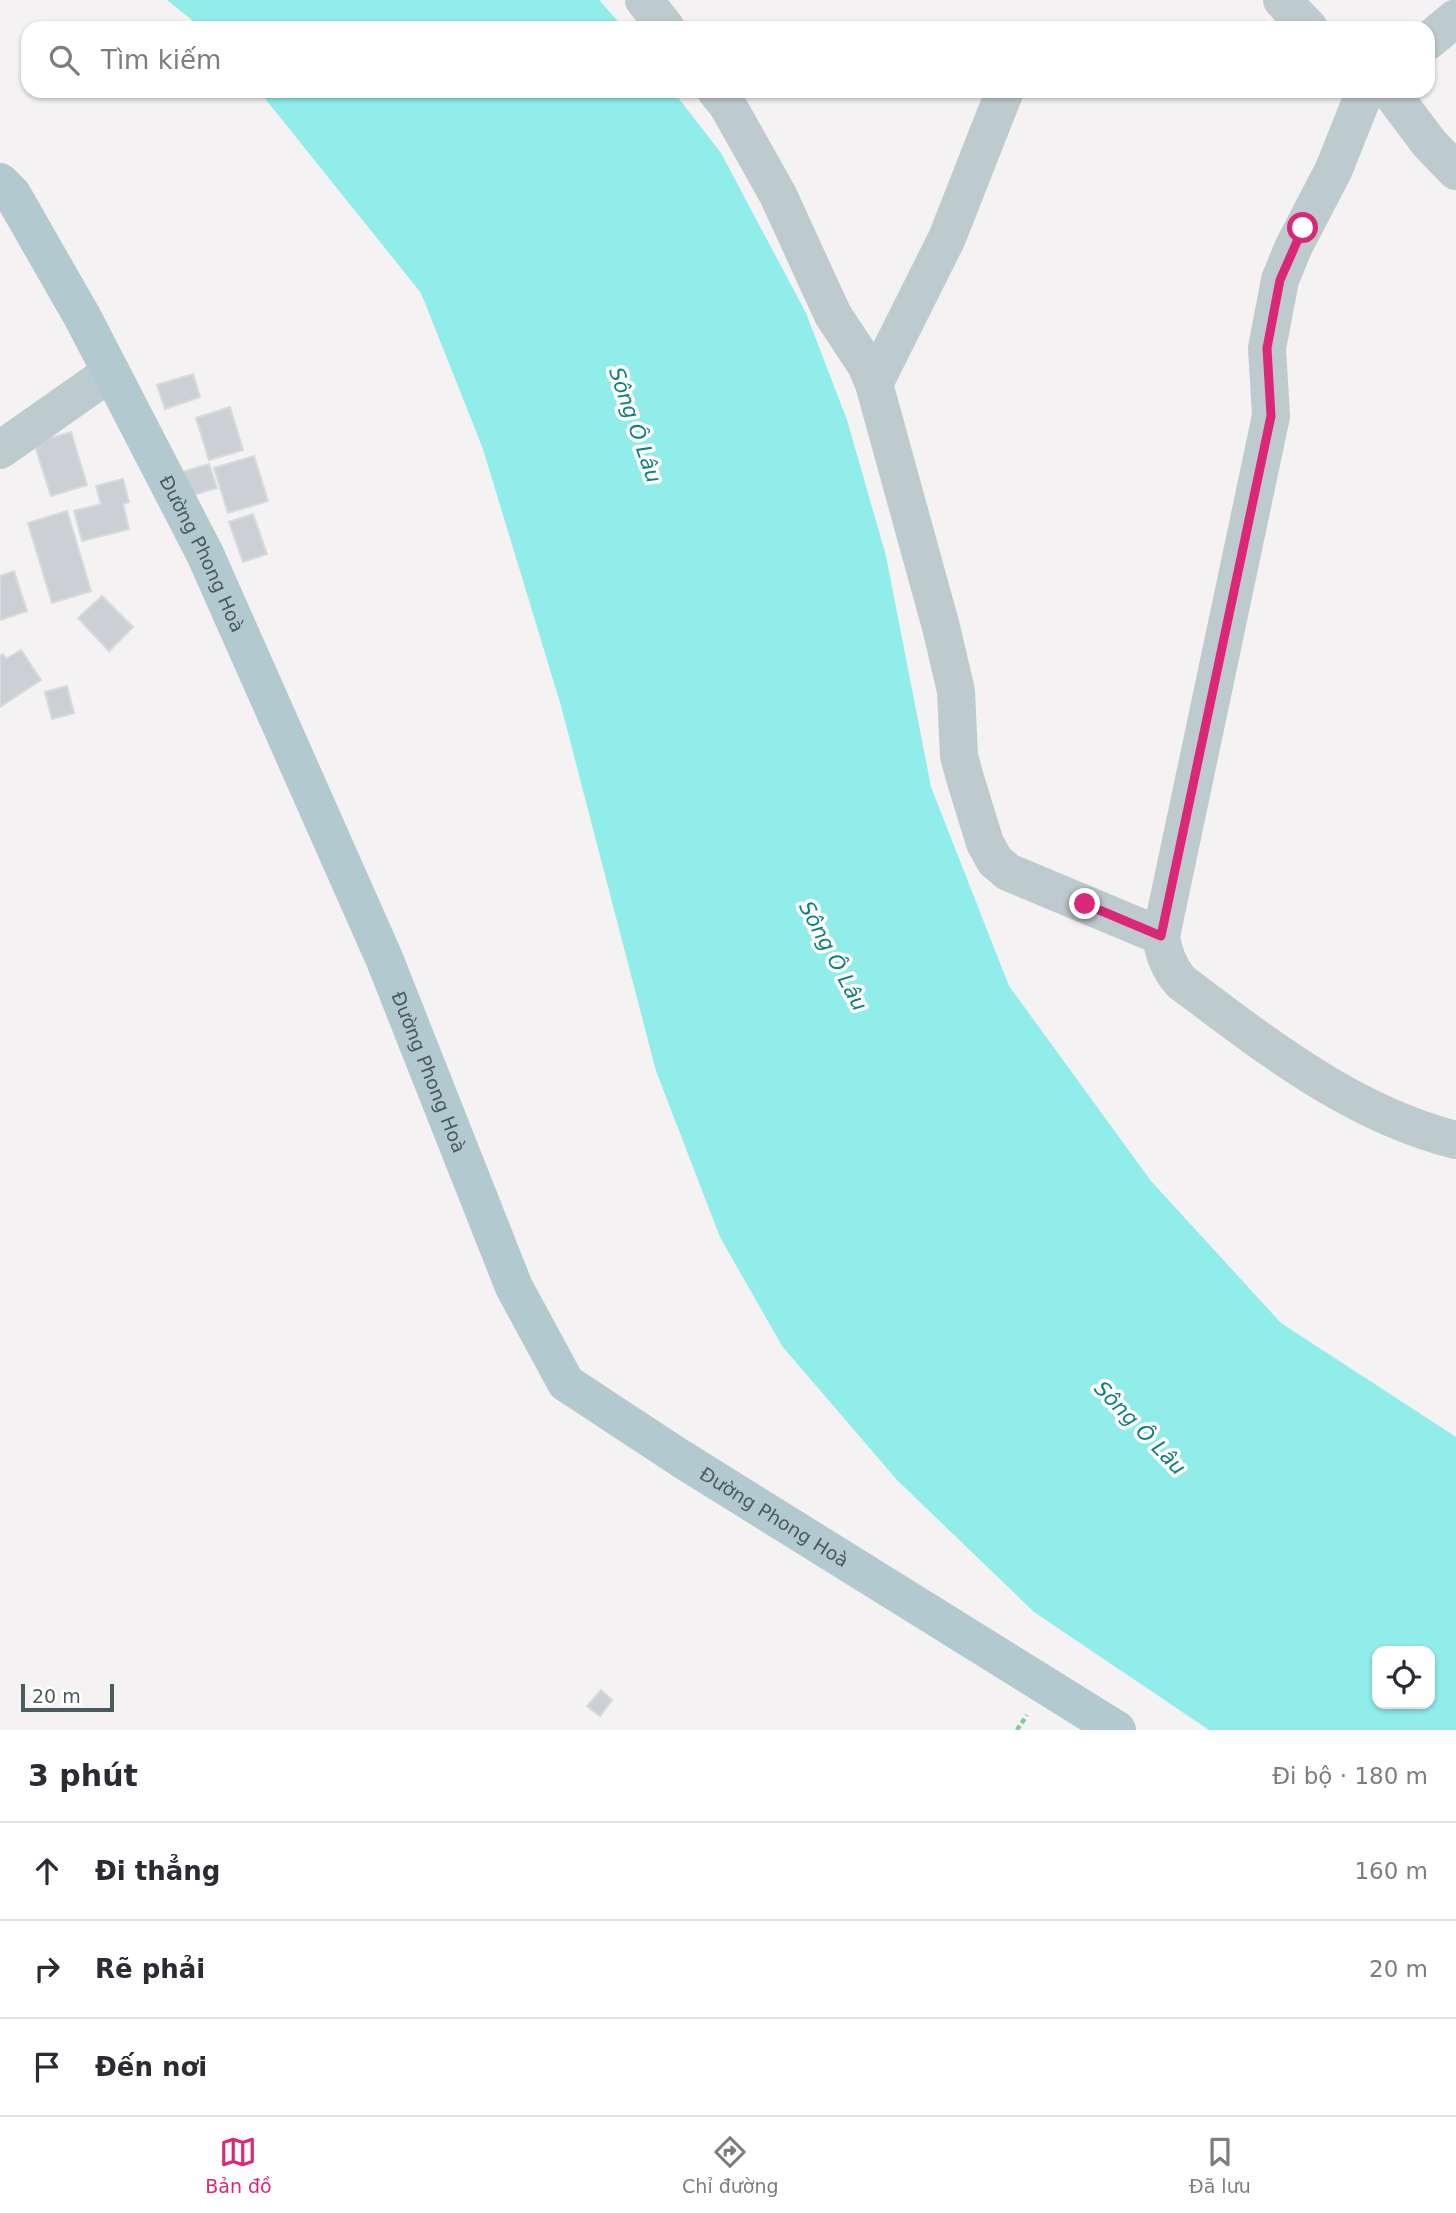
<!DOCTYPE html>
<html lang="vi">
<meta charset="utf-8">
<style>
:root{--surface:#fff;--page:#f2f2f3;--text:#2b2b33;--muted:#7c7c81;--line:#e1e1e2;--accent:#db2777}
body{margin:0;font-family:"DejaVu Sans",sans-serif;background:var(--page);color:var(--text)}
.controls{position:absolute;right:21px;bottom:21px;display:grid;overflow:hidden;border-radius:14px;box-shadow:0 2px 5px #0004}
.controls button{width:63px;height:63px;display:grid;place-items:center;padding:0;border:0;border-bottom:2px solid var(--line);background:var(--surface);color:var(--text);font:35px sans-serif}
.scale{position:absolute;left:21px;bottom:18px;width:93px;box-sizing:border-box;padding-left:7px;border:4px solid #4a5b60;border-top:0;font-size:19px;line-height:24px;white-space:nowrap;color:#4a5b60;-webkit-text-stroke:5px #fff;paint-order:stroke}
.stop{position:absolute;width:21px;height:21px;margin:-16px;border:5px solid #db2777;border-radius:50%;background:#fff}
.stop.end{background:#db2777;border-color:#fff;box-shadow:0 2px 7px #0008}
.list{margin:0;padding:0;list-style:none}
h2{display:flex;justify-content:space-between;align-items:center;height:91px;margin:0;padding:0 28px;font-size:30px}
h2 small{font-size:23px;font-weight:400;color:var(--muted)}
.list li{display:grid;grid-template-columns:46px 1fr auto;gap:21px;align-items:center;box-sizing:border-box;height:98px;padding:0 28px;border-top:2px solid var(--line)}
.list b{display:block;font-size:26px;white-space:nowrap}
.list em{font-size:23px;font-style:normal;color:var(--muted)}
.icon{flex:none;width:38px;height:38px;fill:none;stroke:currentColor;stroke-width:2;stroke-linecap:round;stroke-linejoin:round}
.map{position:relative;flex:none;width:1456px;height:1730px;overflow:hidden}
.search{position:absolute;background:var(--surface);box-shadow:0 2px 5px #0004;left:21px;right:21px;top:21px;height:77px;display:flex;align-items:center;gap:18px;box-sizing:border-box;padding:0 24px;border-radius:21px;color:var(--muted);font-size:26px}
.sheet{height:385px;background:var(--surface)}
nav{display:flex;justify-content:space-around;align-items:center;box-sizing:border-box;height:98px;border-top:2px solid var(--line);background:var(--surface);font-size:19px;color:var(--muted)}
nav a{display:grid;justify-items:center;gap:4px}
nav .on{color:var(--accent)}
.map>svg:first-child{display:block}
</style>
<div class="map">
<svg width="1456" height="1730" viewBox="0 0 1456 1730">
<rect width="100%" height="100%" fill="#f4f2f3"/>
<path fill="#90edea" fill-rule="evenodd" d="M 167,0 L 599,0 L 624,28 L 202,28 Z
M 259,91 L 673,91 L 721,153 L 806,313 L 847,420 L 886,556 L 931,787 L 1009,986 L 1151,1181 L 1281,1323 L 1456,1437 L 1456,1730 L 1209,1730 L 1034,1612 L 897,1480 L 782,1346 L 720,1237 L 656,1071 L 561,706 L 483,449 L 421,293 ZM 1377,1651 L 1430,1651 L 1430,1704 L 1377,1704 Z"/>
<path fill="#ccd0d4" stroke="#d6dadd" stroke-width="2" d="M 193,374 L 200,397 L 165,409 L 157,385 Z
M 230,407 L 243,450 L 209,460 L 196,418 Z
M 71,432 L 87,485 L 51,496 L 34,443 Z
M 254,456 L 268,501 L 228,513 L 214,468 Z
M 209,464 L 217,488 L 183,498 L 176,474 Z
M 123,479 L 129,502 L 123,504 L 129,529 L 82,541 L 74,511 L 101,504 L 96,486 Z
M 67,511 L 91,591 L 52,603 L 28,523 Z
M 253,514 L 267,554 L 243,562 L 229,522 Z
M 14,571 L 27,611 L 0,620 L 0,576 Z
M 102,596 L 133,627 L 109,651 L 78,618 Z
M 21,650 L 41,680 L 0,707 L 0,656 L 3,654 L 6,659 Z
M 67,686 L 74,713 L 52,719 L 45,692 Z
M 601,1690 L 612,1700 L 600,1716 L 587,1706 Z"/>
<g fill="none" stroke-linecap="round" stroke-linejoin="round">
<path stroke="#7acf91" stroke-width="4.5" stroke-dasharray="5 3.5" stroke-linecap="butt" d="M 1017,1730 L 1027,1715"/>
<path stroke="#becbce" stroke-width="38" d="M 644,0 L 666,28
M 1282,0 L 1309,28
M 1428,41 L 1456,18
M 716,91 L 728,106 L 778,195 L 833,315 L 866,365 L 874,384 L 941,627 L 956,691 L 959,756 L 965,778 L 985,843 L 995,861 L 1008,872 L 1161,936
M 1365,91 L 1334,169 L 1293,248 L 1280,280 L 1267,348 L 1271,416 L 1161,936 C 1164,955 1169,968 1181,982 C 1265,1045 1352,1114 1456,1140
M 1390,91 L 1429,143 L 1456,171
M 874,384 L 947,238 L 1004,93
M 0,450 L 111,372"/>
<path stroke="#b2c9d0" stroke-width="38" id="s1" d="M 0,182 L 12,194 L 83,318 L 205,554 L 384,958 L 514,1287 L 566,1383 L 680,1458 L 1117,1730"/>
</g>
<g fill="none" stroke-linecap="round" stroke-linejoin="round">
<path stroke="#db2777" stroke-width="9" d="M 1085,904 L 1161,936 L 1271,416 L 1267,348 L 1280,280 L 1303,228"/>
</g>
<g text-anchor="middle" stroke-width="7" stroke-linejoin="round" paint-order="stroke">
<g font-size="19" fill="#4a5b60" stroke="#fff">
<text dy="7" stroke="none"><textPath href="#s1" startOffset="424">Đường Phong Hoà</textPath></text>
<text dy="7" stroke="none"><textPath href="#s1" startOffset="990">Đường Phong Hoà</textPath></text>
<text dy="7" stroke="none"><textPath href="#s1" startOffset="1578">Đường Phong Hoà</textPath></text>
</g>
<g font-size="21" font-style="italic" fill="#0e807d" stroke="#fff">
<text transform="translate(635 425) rotate(71)" y="7">Sông Ô Lâu</text>
<text transform="translate(833 956) rotate(62)" y="7">Sông Ô Lâu</text>
<text transform="translate(1140 1428) rotate(46)" y="7">Sông Ô Lâu</text>
</g>
</g>
</svg>
<div class="controls">
<button><svg class="icon" aria-label="locate" viewBox="0 0 24 24"><circle cx="12" cy="12" r="6"/><path d="M12 2v4M12 18v4M2 12h4M18 12h4"/></svg></button>
</div>
<div class="scale">20 m</div>
<div class="stop" style="left:1303px;top:228px"></div>
<div class="stop end" style="left:1085px;top:904px"></div>
<div class="search"><svg class="icon" aria-label="search" viewBox="0 0 24 24"><circle cx="10" cy="10" r="6"/><path d="M15 15l6 6"/></svg>Tìm kiếm</div>
</div>
<section class="sheet">
<h2>3 phút<small>Đi bộ · 180 m</small></h2>
<ul class="list">
<li><svg class="icon" aria-label="ahead" viewBox="0 0 24 24"><path d="M12 20V5M6 11l6-6 6 6"/></svg><div><b>Đi thẳng</b></div><em>160 m</em></li>
<li><svg class="icon" aria-label="right" viewBox="0 0 24 24"><path d="M7 20v-9h11M14 6l5 5-5 5"/></svg><div><b>Rẽ phải</b></div><em>20 m</em></li>
<li><svg class="icon" aria-label="arrive" viewBox="0 0 24 24"><path d="M6 21V4h12l-3 4 3 4H6"/></svg><div><b>Đến nơi</b></div></li>
</ul>
</section>
<nav>
<a class="on"><svg class="icon" aria-label="map" viewBox="0 0 24 24"><path d="M3 6l6-2 6 2 6-2v14l-6 2-6-2-6 2zM9 4v14M15 6v14"/></svg>Bản đồ</a>
<a><svg class="icon" aria-label="directions" viewBox="0 0 24 24"><path d="M12 3l9 9-9 9-9-9zM9 14v-3h6M13 9l2 2-2 2"/></svg>Chỉ đường</a>
<a><svg class="icon" aria-label="saved" viewBox="0 0 24 24"><path d="M7 4h10v16l-5-4-5 4z"/></svg>Đã lưu</a>
</nav>
